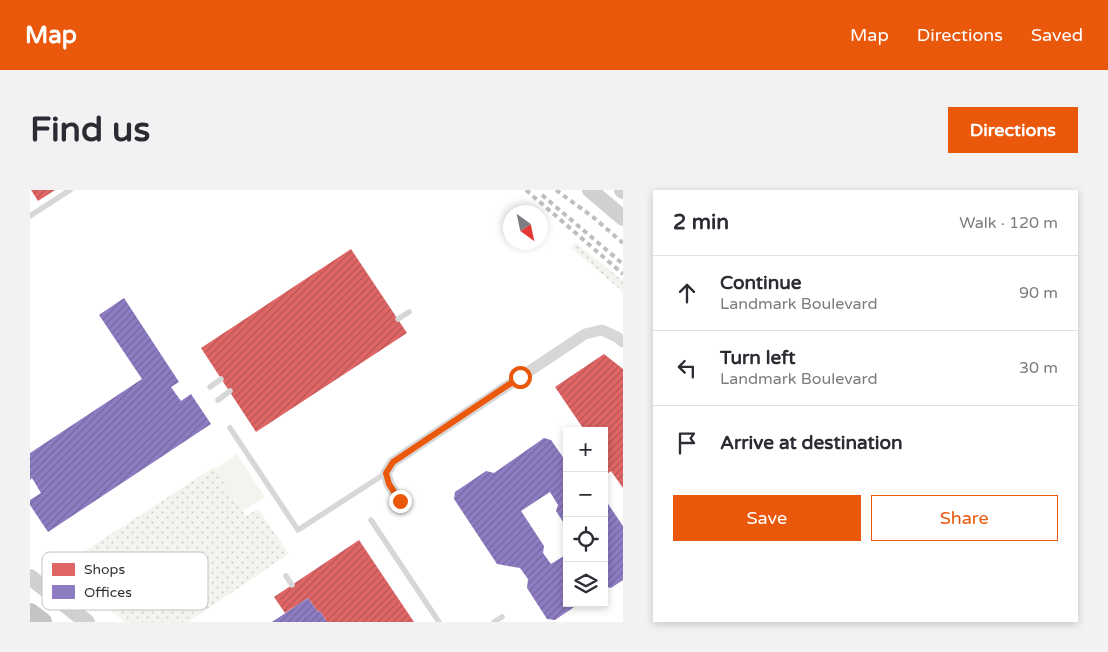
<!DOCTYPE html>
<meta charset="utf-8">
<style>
:root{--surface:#fff;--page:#f2f2f3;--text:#2b2b33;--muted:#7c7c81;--line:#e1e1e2;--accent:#ea580c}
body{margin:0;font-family:"Varela Round",sans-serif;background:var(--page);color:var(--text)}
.controls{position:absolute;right:15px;bottom:15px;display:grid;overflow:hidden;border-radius:0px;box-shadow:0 2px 8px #0003}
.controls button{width:45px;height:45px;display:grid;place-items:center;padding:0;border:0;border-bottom:1px solid var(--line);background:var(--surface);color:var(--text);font:25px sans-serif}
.compass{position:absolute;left:473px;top:15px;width:45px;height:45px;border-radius:50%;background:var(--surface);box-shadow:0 2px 8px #0003;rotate:147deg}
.stop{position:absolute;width:15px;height:15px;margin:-11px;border:4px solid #ea580c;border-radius:50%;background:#fff}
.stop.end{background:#ea580c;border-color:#fff;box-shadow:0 1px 5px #0008}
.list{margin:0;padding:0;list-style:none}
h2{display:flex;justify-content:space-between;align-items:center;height:65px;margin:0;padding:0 20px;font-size:21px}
h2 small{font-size:16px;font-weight:400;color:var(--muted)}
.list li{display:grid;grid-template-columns:32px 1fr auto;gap:15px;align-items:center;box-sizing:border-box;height:75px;padding:0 20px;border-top:1px solid var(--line)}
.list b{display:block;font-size:19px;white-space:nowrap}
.list p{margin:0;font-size:16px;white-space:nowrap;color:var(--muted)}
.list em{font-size:16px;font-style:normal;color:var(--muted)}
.actions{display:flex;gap:10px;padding:15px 20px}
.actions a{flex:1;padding:11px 0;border:1px solid var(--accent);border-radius:0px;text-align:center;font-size:18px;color:var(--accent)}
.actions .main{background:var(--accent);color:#fff}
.icon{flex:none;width:28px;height:28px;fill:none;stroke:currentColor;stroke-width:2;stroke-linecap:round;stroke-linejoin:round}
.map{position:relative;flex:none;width:593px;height:432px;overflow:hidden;border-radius:0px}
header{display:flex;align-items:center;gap:30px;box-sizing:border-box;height:70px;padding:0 25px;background:var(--accent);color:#fff}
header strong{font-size:24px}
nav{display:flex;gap:28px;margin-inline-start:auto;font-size:18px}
.intro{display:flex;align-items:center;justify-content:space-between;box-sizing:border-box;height:120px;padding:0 30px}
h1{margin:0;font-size:35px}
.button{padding:12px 22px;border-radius:0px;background:var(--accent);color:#fff;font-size:18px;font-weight:700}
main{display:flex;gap:30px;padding:0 30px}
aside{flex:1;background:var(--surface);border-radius:0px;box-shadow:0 2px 8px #0003}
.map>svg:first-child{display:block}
</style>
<header>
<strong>Map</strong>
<nav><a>Map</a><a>Directions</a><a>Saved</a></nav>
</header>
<div class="intro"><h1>Find us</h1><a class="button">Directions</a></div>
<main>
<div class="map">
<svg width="593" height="432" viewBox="0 0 593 432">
<defs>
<pattern id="grass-dots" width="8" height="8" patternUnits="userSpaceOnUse" patternTransform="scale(1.25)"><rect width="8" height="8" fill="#f1f5ed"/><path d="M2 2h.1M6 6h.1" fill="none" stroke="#cfd2cc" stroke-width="1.8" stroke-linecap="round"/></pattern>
<pattern id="shops-hatch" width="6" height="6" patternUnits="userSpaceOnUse" patternTransform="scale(1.25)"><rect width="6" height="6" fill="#e06666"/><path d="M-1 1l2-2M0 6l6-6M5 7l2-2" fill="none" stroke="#b65555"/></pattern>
<pattern id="offices-hatch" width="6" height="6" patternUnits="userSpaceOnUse" patternTransform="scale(1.25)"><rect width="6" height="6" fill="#8e7cc3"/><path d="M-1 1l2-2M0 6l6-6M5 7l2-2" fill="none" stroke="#75669f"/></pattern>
</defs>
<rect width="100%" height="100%" fill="#fff"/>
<path fill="url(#grass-dots)" d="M 546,53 L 593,91 L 593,102 L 541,58 Z
M 184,277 L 216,326 L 228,319 L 259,364 L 158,432 L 95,432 L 29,378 Z"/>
<path fill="#f1f5ed" d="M 207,264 L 235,307 L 213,321 L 185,279 Z"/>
<path fill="url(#shops-hatch)" d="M 1,0 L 25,0 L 8,11 Z
M 321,59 L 377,143 L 226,242 L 171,158 Z
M 574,164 L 593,179 L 593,298 L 581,281 L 574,286 L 574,241 L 555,241 L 525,197 Z
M 329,350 L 384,432 L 297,432 L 290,421 L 288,422 L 278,408 L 255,423 L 244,407 Z"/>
<path fill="url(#offices-hatch)" d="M 94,108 L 149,192 L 141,197 L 151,211 L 161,204 L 181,234 L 18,342 L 0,315 L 0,310 L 11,303 L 2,288 L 0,290 L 0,263 L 112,189 L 69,125 Z
M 514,248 L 521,250 L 537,273 L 537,338 L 526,321 L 528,315 L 520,302 L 491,321 L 514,356 L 513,363 L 521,374 L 537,364 L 537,413 L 550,413 L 525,430 L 517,429 L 497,398 L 498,389 L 490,378 L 467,374 L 424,309 L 425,302 L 456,281 L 464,283 Z
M 574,308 L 593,336 L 593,390 L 581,398 L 574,396 Z
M 278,408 L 288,422 L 290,421 L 297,432 L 242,432 Z"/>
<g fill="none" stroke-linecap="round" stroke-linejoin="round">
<path stroke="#d7d7d7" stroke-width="5.5" d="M 0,26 L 40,0
M 368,129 L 379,122
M 180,197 L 191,189
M 188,210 L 200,201
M 200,238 L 268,340 L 356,283
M 341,330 L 409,432
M 256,386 L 262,395
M 464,432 L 472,427"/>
<path stroke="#d7d7d7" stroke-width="11" d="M 370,311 L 359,294 L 356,283 L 363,272 L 555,144 L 572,140 L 587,147 L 593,152"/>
<path stroke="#d0d0d0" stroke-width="16" d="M 560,0 L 593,28
M 592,0 L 593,1
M 0,387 L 57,432"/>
<path stroke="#c4c4c4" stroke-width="20" d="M 0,423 L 12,432"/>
<path stroke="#bebebe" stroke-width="4" stroke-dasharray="5 4" stroke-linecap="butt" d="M 496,0 L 593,84
M 526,0 L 563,27 L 593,53
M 512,5 L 593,74"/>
</g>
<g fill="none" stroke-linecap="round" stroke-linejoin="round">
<path stroke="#ea580c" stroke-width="6" d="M 370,311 L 359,294 L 356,283 L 363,272 L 490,187"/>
</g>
<rect x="12" y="362" width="166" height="58" rx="8" fill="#fff" stroke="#c2c2c2" stroke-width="1"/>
<rect x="22" y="373" width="23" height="13" fill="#e06666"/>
<rect x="22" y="395" width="23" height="14" fill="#8e7cc3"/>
<g font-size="14" fill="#333">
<text x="54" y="384">Shops</text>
<text x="54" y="407">Offices</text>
</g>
</svg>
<div class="controls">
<button>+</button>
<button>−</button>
<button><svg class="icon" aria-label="locate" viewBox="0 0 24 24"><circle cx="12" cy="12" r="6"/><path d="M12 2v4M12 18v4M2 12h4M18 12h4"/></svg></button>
<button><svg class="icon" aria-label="layers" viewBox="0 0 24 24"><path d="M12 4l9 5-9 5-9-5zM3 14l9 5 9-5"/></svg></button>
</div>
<svg class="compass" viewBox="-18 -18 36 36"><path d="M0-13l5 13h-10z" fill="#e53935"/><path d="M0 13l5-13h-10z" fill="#7c7c81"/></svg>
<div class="stop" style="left:490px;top:187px"></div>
<div class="stop end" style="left:370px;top:311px"></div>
</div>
<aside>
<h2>2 min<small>Walk · 120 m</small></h2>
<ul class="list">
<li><svg class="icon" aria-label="ahead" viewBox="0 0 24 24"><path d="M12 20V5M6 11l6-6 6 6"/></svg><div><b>Continue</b><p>Landmark Boulevard</p></div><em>90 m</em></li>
<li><svg class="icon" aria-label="left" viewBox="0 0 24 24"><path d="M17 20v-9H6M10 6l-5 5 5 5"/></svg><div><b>Turn left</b><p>Landmark Boulevard</p></div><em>30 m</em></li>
<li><svg class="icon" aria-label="arrive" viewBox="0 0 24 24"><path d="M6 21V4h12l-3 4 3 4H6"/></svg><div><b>Arrive at destination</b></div></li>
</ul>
<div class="actions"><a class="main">Save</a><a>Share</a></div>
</aside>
</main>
